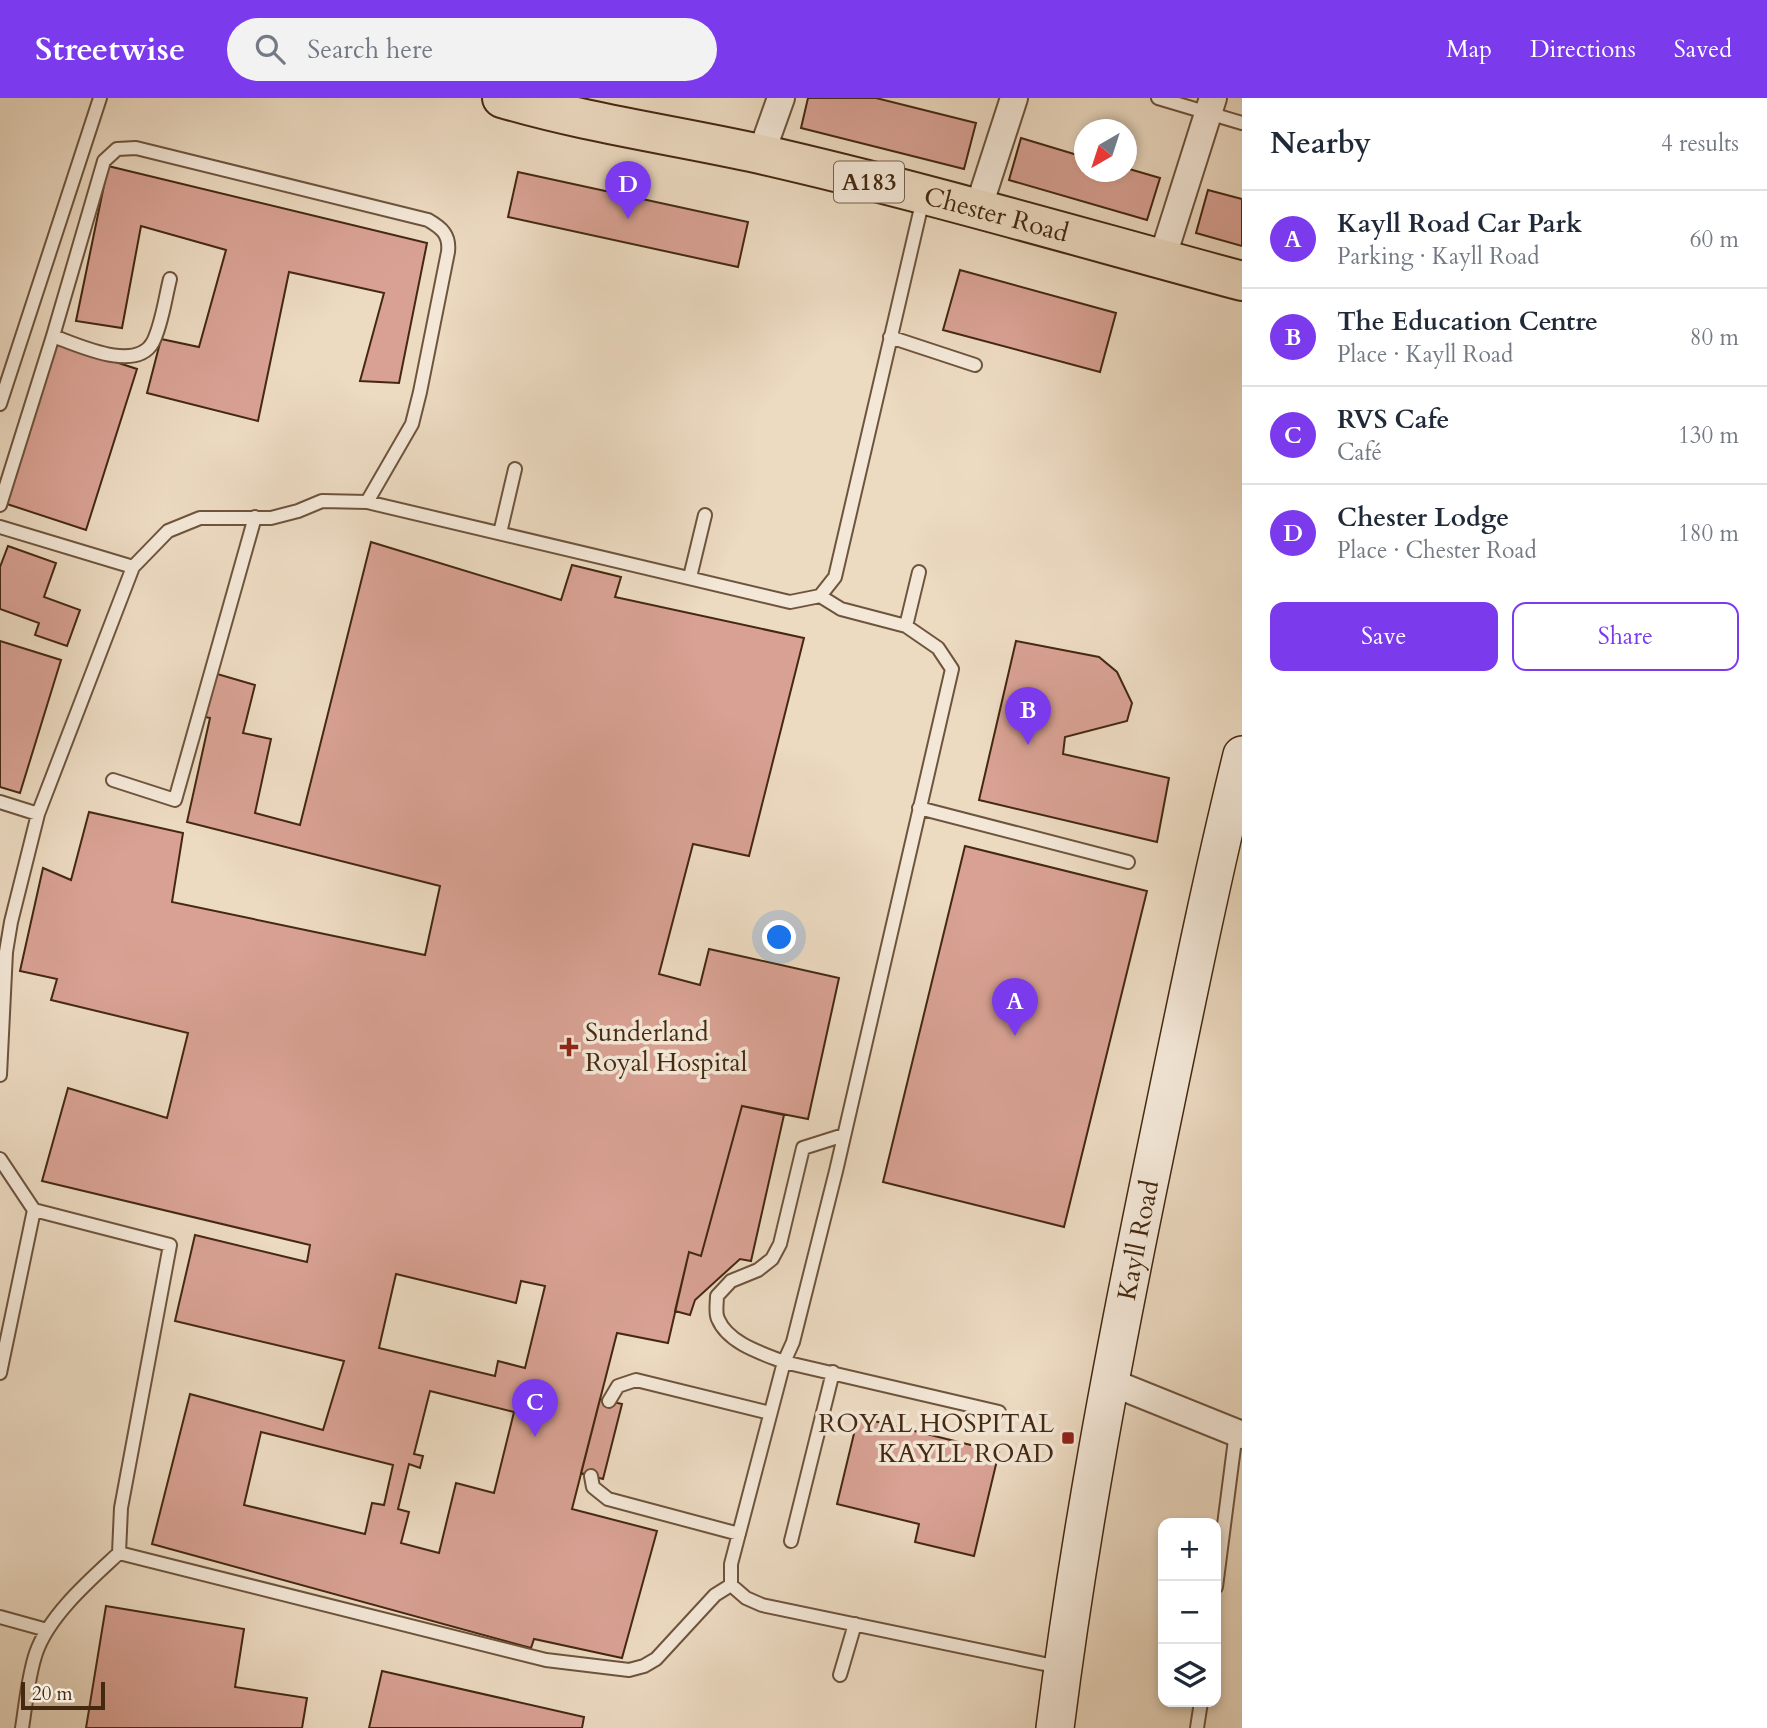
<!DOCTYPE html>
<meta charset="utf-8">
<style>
:root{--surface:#fff;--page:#f2f2f3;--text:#1f2937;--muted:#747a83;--line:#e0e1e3;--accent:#7c3aed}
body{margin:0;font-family:Cardo,serif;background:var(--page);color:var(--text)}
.controls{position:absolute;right:21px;bottom:21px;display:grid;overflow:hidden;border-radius:14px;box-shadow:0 4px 10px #0003}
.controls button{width:63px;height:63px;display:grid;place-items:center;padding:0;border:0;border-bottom:2px solid var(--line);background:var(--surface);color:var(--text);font:35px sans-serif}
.compass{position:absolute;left:1074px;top:21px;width:63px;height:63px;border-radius:50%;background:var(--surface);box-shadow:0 4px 10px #0003;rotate:219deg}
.scale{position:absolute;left:21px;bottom:18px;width:84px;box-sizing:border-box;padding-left:7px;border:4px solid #442810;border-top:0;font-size:19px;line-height:24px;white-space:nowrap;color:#442810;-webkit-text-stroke:5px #f3e7d7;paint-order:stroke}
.you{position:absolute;left:780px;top:840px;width:24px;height:24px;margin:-18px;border:5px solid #fff;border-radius:50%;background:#1a73e8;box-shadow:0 0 0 10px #1a73e833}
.badge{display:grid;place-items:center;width:46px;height:46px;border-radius:50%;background:var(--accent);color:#fff;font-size:23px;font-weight:700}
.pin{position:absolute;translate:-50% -58px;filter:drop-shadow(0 2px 4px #0008)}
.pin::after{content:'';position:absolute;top:37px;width:24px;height:21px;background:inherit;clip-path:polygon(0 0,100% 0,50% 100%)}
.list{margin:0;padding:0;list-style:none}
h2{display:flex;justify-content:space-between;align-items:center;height:91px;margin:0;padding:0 28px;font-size:30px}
h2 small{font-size:23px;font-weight:400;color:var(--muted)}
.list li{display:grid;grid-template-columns:46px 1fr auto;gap:21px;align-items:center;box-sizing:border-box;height:98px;padding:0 28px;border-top:2px solid var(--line)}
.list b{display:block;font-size:26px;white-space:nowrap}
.list p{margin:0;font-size:23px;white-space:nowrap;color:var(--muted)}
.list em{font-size:23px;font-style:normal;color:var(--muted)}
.actions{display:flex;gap:14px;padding:21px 28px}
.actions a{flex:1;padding:16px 0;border:2px solid var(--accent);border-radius:14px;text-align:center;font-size:24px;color:var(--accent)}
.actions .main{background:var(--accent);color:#fff}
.icon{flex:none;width:38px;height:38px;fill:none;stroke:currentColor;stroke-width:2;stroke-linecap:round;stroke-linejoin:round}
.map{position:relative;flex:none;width:1242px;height:1630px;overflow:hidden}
header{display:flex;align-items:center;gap:42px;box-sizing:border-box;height:98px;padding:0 35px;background:var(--accent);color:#fff}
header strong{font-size:33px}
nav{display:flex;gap:38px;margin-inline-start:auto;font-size:24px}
.search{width:490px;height:63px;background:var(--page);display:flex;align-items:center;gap:18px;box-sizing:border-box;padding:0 24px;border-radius:38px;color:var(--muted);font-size:26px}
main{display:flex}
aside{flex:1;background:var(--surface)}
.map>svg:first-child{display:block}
</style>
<header>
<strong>Streetwise</strong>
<div class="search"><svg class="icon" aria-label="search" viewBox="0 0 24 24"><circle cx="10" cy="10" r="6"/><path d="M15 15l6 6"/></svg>Search here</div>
<nav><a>Map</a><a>Directions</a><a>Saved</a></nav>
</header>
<main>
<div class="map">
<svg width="1242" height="1630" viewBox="0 0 1242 1630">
<rect width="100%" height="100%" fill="#ecdac1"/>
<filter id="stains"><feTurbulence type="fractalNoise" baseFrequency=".00286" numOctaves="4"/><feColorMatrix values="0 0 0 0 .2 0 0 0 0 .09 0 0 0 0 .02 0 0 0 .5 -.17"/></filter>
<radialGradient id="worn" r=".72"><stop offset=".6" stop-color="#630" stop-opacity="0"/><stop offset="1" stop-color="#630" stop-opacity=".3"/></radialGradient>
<path fill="#d8a193" stroke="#442810" stroke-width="2" fill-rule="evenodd" d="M 808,0 L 876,0 L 976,25 L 964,71 L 801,30 Z
M 1021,40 L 1084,59 L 1084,74 L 1126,74 L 1126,70 L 1160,80 L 1147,122 L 1009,82 Z
M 108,68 L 427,145 L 399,285 L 360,283 L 384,195 L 289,174 L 258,323 L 147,295 L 161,241 L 199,249 L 226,152 L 141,128 L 122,230 L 76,223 Z
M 518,74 L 748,124 L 738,169 L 508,119 Z
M 1208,92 L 1242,101 L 1242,148 L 1196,135 Z
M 960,172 L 1116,215 L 1100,274 L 943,232 Z
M 57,245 L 137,271 L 86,432 L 4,405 Z
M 371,444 L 561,502 L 572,467 L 621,479 L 615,499 L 804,540 L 749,758 L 693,746 L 659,876 L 700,887 L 709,851 L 839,880 L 808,1021 L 742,1008 L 701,1158 L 689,1154 L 668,1245 L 617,1235 L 572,1411 L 657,1433 L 622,1560 L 534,1541 L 531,1550 L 152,1446 L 190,1296 L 323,1332 L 344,1263 L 175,1223 L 195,1137 L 307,1164 L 310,1147 L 42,1083 L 68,990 L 167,1020 L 188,935 L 51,902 L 57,881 L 20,873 L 43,770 L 71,782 L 89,714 L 183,735 L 172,804 L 425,857 L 440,788 L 187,724 L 210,620 L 197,617 L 207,573 L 255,587 L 243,635 L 271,641 L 255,715 L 300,727 ZM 396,1176 L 516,1205 L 521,1183 L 545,1188 L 525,1270 L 498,1263 L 495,1278 L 379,1250 ZM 430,1293 L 514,1314 L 494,1395 L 456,1385 L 439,1455 L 401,1445 L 409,1414 L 398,1411 L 409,1366 L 420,1370 L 423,1358 L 414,1356 ZM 261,1334 L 393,1367 L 384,1407 L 372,1405 L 365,1436 L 244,1407 Z
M 8,448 L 56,465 L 44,499 L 80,512 L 67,548 L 35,537 L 39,525 L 0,511 L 0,469 Z
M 0,543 L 61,562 L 20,695 L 0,689 Z
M 1016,543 L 1099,559 L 1117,574 L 1132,605 L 1127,623 L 1065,639 L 1063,656 L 1169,680 L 1157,744 L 979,702 Z
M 965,748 L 1147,793 L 1064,1129 L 883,1084 Z
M 742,1008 L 784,1017 L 751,1163 L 740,1161 L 695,1202 L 690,1217 L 675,1213 L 689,1154 L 701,1158 Z
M 600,1301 L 622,1306 L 603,1381 L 581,1375 Z
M 858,1319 L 999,1354 L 974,1458 L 915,1444 L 919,1426 L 837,1406 Z
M 106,1508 L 244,1531 L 235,1589 L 307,1600 L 302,1630 L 86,1630 Z
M 382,1573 L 584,1619 L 582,1630 L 369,1630 Z"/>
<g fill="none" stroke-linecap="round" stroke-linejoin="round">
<defs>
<path id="lane" d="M 1158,0 L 1242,25
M 53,238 C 78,247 136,275 153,244 C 162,226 165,201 170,181
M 890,239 L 975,267
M 0,306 L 100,0
M 0,407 L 53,238 L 104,63 L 117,51 L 136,50 L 428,122 C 442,130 450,137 448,154 L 420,294 L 412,326 L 367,404
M 0,429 L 133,469
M 500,435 L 515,371
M 690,479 L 705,417
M 906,528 L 919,474
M 113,682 L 175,702 L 255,419
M 0,704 L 38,716
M 919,710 L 1128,764
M 0,977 L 6,854 L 11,824 L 38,716 L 133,469 L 168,433 L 200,420 L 271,420 L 298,413 L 322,403 L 367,404 L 790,504 L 820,498 L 835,479 L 923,101
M 844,1037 L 803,1050 L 780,1146 L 772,1161 L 758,1172 L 731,1183 L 717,1198 C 717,1205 715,1215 718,1221 C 728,1245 761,1255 784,1264 L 999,1314
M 0,1061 L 34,1112 L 170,1147 L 121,1410 L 119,1455 L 546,1562 L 629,1572 L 644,1568 L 656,1561 L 715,1497 L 731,1487 L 746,1500 L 762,1507 L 1059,1569
M 0,1275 L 34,1112
M 609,1303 L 618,1288 L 636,1282 L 770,1315
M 591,1378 L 593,1389 L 608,1401 L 739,1436
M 791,1443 L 833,1274
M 731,1487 L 731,1466 L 784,1264 L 793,1244 L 836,1073 L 952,571 L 938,550 L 906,528 L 841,511 L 820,498
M 1216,1489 L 1236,1334
M 0,1519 L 47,1532
M 840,1577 L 855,1526
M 22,1630 C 26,1605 28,1579 36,1555 C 49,1517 91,1481 119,1455
M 1197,1630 L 1201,1604"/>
<path id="street" d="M 761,56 L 781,0
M 978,111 L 1014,0
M 1162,161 L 1213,0
M 1108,1283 L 1242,1337"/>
<g id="secondary">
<path id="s1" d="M 1055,1630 C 1079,1439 1115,1250 1154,1061 C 1182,926 1209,791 1242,657"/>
</g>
<g id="primary">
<path id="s2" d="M 502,0 C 586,25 674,37 760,56 C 922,93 1082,140 1242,183"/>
</g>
</defs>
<use href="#lane" stroke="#6e543c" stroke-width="16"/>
<use href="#street" stroke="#6e543c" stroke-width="30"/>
<use href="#secondary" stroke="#442810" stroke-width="40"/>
<use href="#primary" stroke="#442810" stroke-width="42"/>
<use href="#lane" stroke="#f3e7d7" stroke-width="12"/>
<use href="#street" stroke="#f3e7d7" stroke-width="26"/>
<use href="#secondary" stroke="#f3e7d7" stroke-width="37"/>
<use href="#primary" stroke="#ecdac1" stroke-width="38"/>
</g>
<g fill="#8f2418" stroke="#f3e7d7" stroke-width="2.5">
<path d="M565.5 938.5h7v7h7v7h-7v7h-7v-7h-7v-7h7z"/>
<rect x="1061" y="1333" width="14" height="14" rx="3.5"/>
</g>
<g text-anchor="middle" stroke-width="7" stroke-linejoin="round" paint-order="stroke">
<rect fill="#f3e7d7" stroke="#78614c" stroke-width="2" x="834" y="63.5" width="70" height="41" rx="5"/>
<g font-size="24" font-weight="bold" fill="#442810">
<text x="869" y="92">A183</text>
</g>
<g font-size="26" fill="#442810" stroke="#f3e7d7">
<text dy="9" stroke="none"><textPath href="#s2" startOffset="508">Chester Road</textPath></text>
<text dy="9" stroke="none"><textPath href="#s1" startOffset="495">Kayll Road</textPath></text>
</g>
<g font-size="26" fill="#442810" stroke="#f3e7d7" text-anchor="start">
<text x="585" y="943">Sunderland<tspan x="585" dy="30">Royal Hospital</tspan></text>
<text x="1054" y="1334" text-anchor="end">ROYAL HOSPITAL<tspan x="1054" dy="30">KAYLL ROAD</tspan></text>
</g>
</g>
<rect width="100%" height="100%" filter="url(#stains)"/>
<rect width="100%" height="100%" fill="url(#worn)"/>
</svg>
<div class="controls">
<button>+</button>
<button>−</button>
<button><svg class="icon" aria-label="layers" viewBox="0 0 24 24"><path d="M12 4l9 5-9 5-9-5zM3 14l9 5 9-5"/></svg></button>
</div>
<svg class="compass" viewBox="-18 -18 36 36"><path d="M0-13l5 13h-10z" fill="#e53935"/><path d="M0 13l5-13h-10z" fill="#747a83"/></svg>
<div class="scale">20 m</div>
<div class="you"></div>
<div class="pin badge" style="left:1015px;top:938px">A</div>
<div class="pin badge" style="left:1028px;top:647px">B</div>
<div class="pin badge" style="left:535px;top:1339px">C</div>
<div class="pin badge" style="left:628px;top:121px">D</div>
</div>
<aside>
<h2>Nearby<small>4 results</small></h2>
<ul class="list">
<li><span class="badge">A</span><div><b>Kayll Road Car Park</b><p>Parking · Kayll Road</p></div><em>60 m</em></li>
<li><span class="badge">B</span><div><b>The Education Centre</b><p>Place · Kayll Road</p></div><em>80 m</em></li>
<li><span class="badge">C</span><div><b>RVS Cafe</b><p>Café</p></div><em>130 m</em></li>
<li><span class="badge">D</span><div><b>Chester Lodge</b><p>Place · Chester Road</p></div><em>180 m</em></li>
</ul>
<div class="actions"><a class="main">Save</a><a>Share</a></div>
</aside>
</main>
